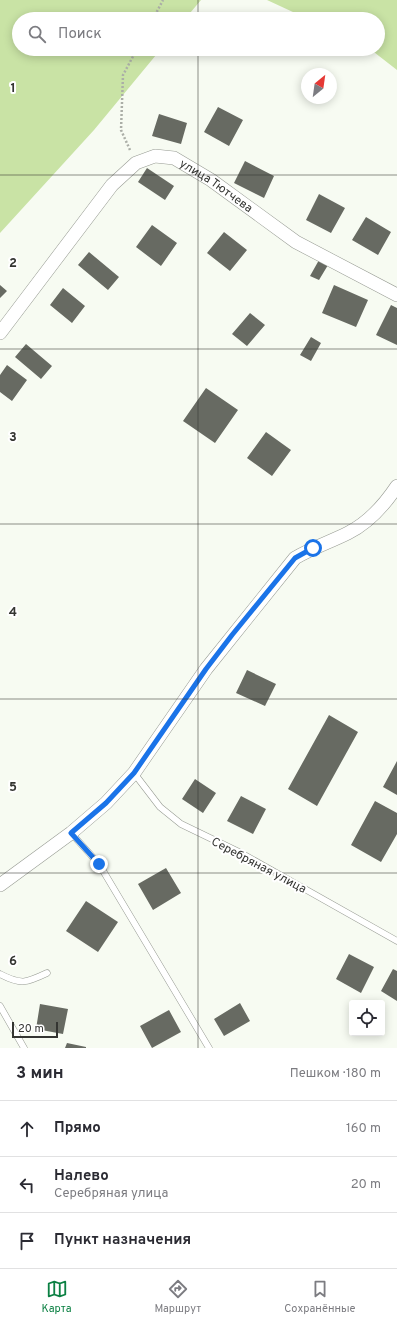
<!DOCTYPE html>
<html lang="ru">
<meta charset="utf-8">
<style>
:root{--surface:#fff;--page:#f2f2f3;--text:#2b2b33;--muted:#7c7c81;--line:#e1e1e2;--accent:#0b8043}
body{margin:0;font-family:Overpass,sans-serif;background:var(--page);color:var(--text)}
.controls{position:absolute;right:12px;bottom:12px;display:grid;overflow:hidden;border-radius:4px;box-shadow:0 2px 10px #0003}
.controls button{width:36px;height:36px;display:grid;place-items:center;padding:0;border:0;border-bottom:1px solid var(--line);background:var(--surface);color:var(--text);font:20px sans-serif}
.compass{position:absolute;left:301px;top:68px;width:36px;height:36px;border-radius:50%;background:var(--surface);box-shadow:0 2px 10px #0003;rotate:29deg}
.scale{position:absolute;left:12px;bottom:10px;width:46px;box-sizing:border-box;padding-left:4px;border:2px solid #343532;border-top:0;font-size:11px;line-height:14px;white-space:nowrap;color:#343532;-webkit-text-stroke:3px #fff;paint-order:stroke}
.stop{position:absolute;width:12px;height:12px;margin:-9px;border:3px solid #1a73e8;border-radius:50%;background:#fff}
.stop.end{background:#1a73e8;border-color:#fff;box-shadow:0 1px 4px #0008}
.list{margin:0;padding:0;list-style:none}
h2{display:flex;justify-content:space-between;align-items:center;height:52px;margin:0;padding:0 16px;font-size:17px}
h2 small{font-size:13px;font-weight:400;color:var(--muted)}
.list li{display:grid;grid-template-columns:26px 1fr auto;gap:12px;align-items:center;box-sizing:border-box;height:56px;padding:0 16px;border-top:1px solid var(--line)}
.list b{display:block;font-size:15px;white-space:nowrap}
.list p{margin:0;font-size:13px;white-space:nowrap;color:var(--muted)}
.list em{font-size:13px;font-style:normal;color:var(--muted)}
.icon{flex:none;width:22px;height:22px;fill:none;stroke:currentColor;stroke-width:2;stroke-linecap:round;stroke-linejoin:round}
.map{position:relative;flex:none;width:397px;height:1048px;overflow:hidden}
.search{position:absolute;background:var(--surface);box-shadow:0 2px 10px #0003;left:12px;right:12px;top:12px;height:44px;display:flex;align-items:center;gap:10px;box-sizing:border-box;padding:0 14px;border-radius:22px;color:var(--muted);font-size:15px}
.sheet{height:220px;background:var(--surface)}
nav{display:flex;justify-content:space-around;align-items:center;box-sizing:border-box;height:56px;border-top:1px solid var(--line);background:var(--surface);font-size:11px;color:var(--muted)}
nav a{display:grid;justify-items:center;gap:2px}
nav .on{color:var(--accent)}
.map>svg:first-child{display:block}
</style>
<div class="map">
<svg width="397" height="1048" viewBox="0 0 397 1048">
<rect width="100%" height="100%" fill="#f7fbf2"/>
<path fill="#c9e3a5" d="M 0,0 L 201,0 L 185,19 L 19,19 L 19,49 L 161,49 L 94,130 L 0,233 Z
M 267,0 L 397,0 L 397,70 L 370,49 L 378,49 L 378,19 L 308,19 Z"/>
<path fill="#676a62" d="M 218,107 L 243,120 L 229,146 L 204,132 Z
M 159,114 L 187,123 L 181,144 L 152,136 Z
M 245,161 L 274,176 L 264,198 L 234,183 Z
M 147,168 L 174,186 L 165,200 L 138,182 Z
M 319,194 L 345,208 L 331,233 L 306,220 Z
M 366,217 L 391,232 L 378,255 L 352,240 Z
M 152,225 L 177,243 L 161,266 L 136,247 Z
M 224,232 L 247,250 L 230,271 L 207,253 Z
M 89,252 L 119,277 L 108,290 L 78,265 Z
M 319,260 L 328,265 L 319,280 L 310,276 Z
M 0,285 L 7,291 L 0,298 Z
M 334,285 L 368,300 L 356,327 L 322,313 Z
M 63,288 L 85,306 L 72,323 L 50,305 Z
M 391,305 L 397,308 L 397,345 L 376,335 Z
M 250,313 L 265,325 L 247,346 L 232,334 Z
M 311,337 L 321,343 L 311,361 L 300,355 Z
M 26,344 L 52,366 L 41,379 L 15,357 Z
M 7,365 L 27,380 L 12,401 L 0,392 L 0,375 Z
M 206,388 L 238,410 L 215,443 L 183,421 Z
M 266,432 L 291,450 L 272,476 L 247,458 Z
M 247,670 L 276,684 L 265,706 L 236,693 Z
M 329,715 L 358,732 L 317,806 L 288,789 Z
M 397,761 L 397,795 L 383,787 Z
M 195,779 L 216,793 L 203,813 L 182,799 Z
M 241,796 L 266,809 L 253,834 L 227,821 Z
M 375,801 L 397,813 L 397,834 L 381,862 L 351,845 Z
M 166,868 L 181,893 L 153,910 L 138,884 Z
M 86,901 L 118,922 L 98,952 L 66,931 Z
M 349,954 L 374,967 L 361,993 L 336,979 Z
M 393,969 L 397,971 L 397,1001 L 381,991 Z
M 240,1003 L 250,1021 L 224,1036 L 214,1019 Z
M 40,1004 L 68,1009 L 63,1034 L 36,1029 Z
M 169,1010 L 181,1032 L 152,1048 L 140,1026 Z
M 67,1043 L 86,1047 L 86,1048 L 65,1048 Z"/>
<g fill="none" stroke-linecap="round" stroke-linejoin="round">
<defs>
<path id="lane" d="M 134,773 L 160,807 L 181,824 L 241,853 L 397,941
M 71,833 L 99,864 L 209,1048
M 0,974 C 21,985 26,983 47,973
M 0,1006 L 24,1048"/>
<g id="street">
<path id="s1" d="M 0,333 L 112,185 L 136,163 L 155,156 L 174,158 L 211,180 L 296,242 L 397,295"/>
<path d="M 0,885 L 71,833 L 106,803 L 134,773 L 206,669 L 295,558 C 312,548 330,542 348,533 C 368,523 385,504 397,486"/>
</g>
</defs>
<use href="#lane" stroke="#979b93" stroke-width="7"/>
<use href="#street" stroke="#979b93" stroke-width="14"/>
<path stroke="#abaea7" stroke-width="2.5" stroke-dasharray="2 2" stroke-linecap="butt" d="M 153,19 L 163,0
M 130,150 L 121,130 L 123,75 L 137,49"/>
<use href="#lane" stroke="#fff" stroke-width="6"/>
<use href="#street" stroke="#fff" stroke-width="13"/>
</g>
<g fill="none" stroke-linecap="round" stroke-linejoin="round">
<path stroke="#1a73e8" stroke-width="5" d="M 99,864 L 71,833 L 106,803 L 134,773 L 206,669 L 232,635 L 295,558 L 313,548"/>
</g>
<path fill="none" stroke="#343532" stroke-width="1" stroke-opacity="0.55" d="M 198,0 L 198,19M 198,49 L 198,1048M 0,175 L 397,175M 0,349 L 397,349M 0,524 L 397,524M 0,699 L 397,699M 0,873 L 397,873"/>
<g text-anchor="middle" stroke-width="4" stroke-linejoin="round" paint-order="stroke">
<g font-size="12" fill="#343532" stroke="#fff">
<text dy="4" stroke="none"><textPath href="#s1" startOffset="308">улица Тютчева</textPath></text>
<text transform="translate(259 865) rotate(28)" y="4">Серебряная улица</text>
</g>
</g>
<g font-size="13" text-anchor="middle" font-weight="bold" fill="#343532" stroke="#fff" stroke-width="4" stroke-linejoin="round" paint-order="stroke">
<text x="13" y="92">1</text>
<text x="13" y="267">2</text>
<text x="13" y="441">3</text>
<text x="13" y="616">4</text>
<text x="13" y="791">5</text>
<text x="13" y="965">6</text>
</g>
</svg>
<div class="controls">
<button><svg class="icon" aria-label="locate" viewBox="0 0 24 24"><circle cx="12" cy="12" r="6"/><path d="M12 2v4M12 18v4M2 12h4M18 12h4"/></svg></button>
</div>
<svg class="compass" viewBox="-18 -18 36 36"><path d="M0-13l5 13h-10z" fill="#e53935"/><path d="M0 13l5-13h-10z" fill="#7c7c81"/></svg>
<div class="scale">20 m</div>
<div class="stop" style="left:313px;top:548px"></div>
<div class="stop end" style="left:99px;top:864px"></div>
<div class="search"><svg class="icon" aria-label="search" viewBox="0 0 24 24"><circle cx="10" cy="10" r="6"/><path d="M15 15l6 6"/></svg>Поиск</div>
</div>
<section class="sheet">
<h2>3 мин<small>Пешком · 180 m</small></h2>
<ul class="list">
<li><svg class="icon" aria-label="ahead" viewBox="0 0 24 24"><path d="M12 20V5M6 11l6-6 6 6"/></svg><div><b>Прямо</b></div><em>160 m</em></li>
<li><svg class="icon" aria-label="left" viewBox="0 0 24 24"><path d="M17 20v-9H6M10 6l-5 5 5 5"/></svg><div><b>Налево</b><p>Серебряная улица</p></div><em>20 m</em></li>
<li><svg class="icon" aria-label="arrive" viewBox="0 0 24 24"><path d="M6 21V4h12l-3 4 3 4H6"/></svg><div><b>Пункт назначения</b></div></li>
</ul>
</section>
<nav>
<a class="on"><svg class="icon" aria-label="map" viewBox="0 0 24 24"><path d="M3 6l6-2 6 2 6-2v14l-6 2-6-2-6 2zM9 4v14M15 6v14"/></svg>Карта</a>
<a><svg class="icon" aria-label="directions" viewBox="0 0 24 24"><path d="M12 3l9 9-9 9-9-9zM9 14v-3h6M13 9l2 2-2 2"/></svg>Маршрут</a>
<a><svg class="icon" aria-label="saved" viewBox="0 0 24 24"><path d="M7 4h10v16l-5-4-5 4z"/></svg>Сохранённые</a>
</nav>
